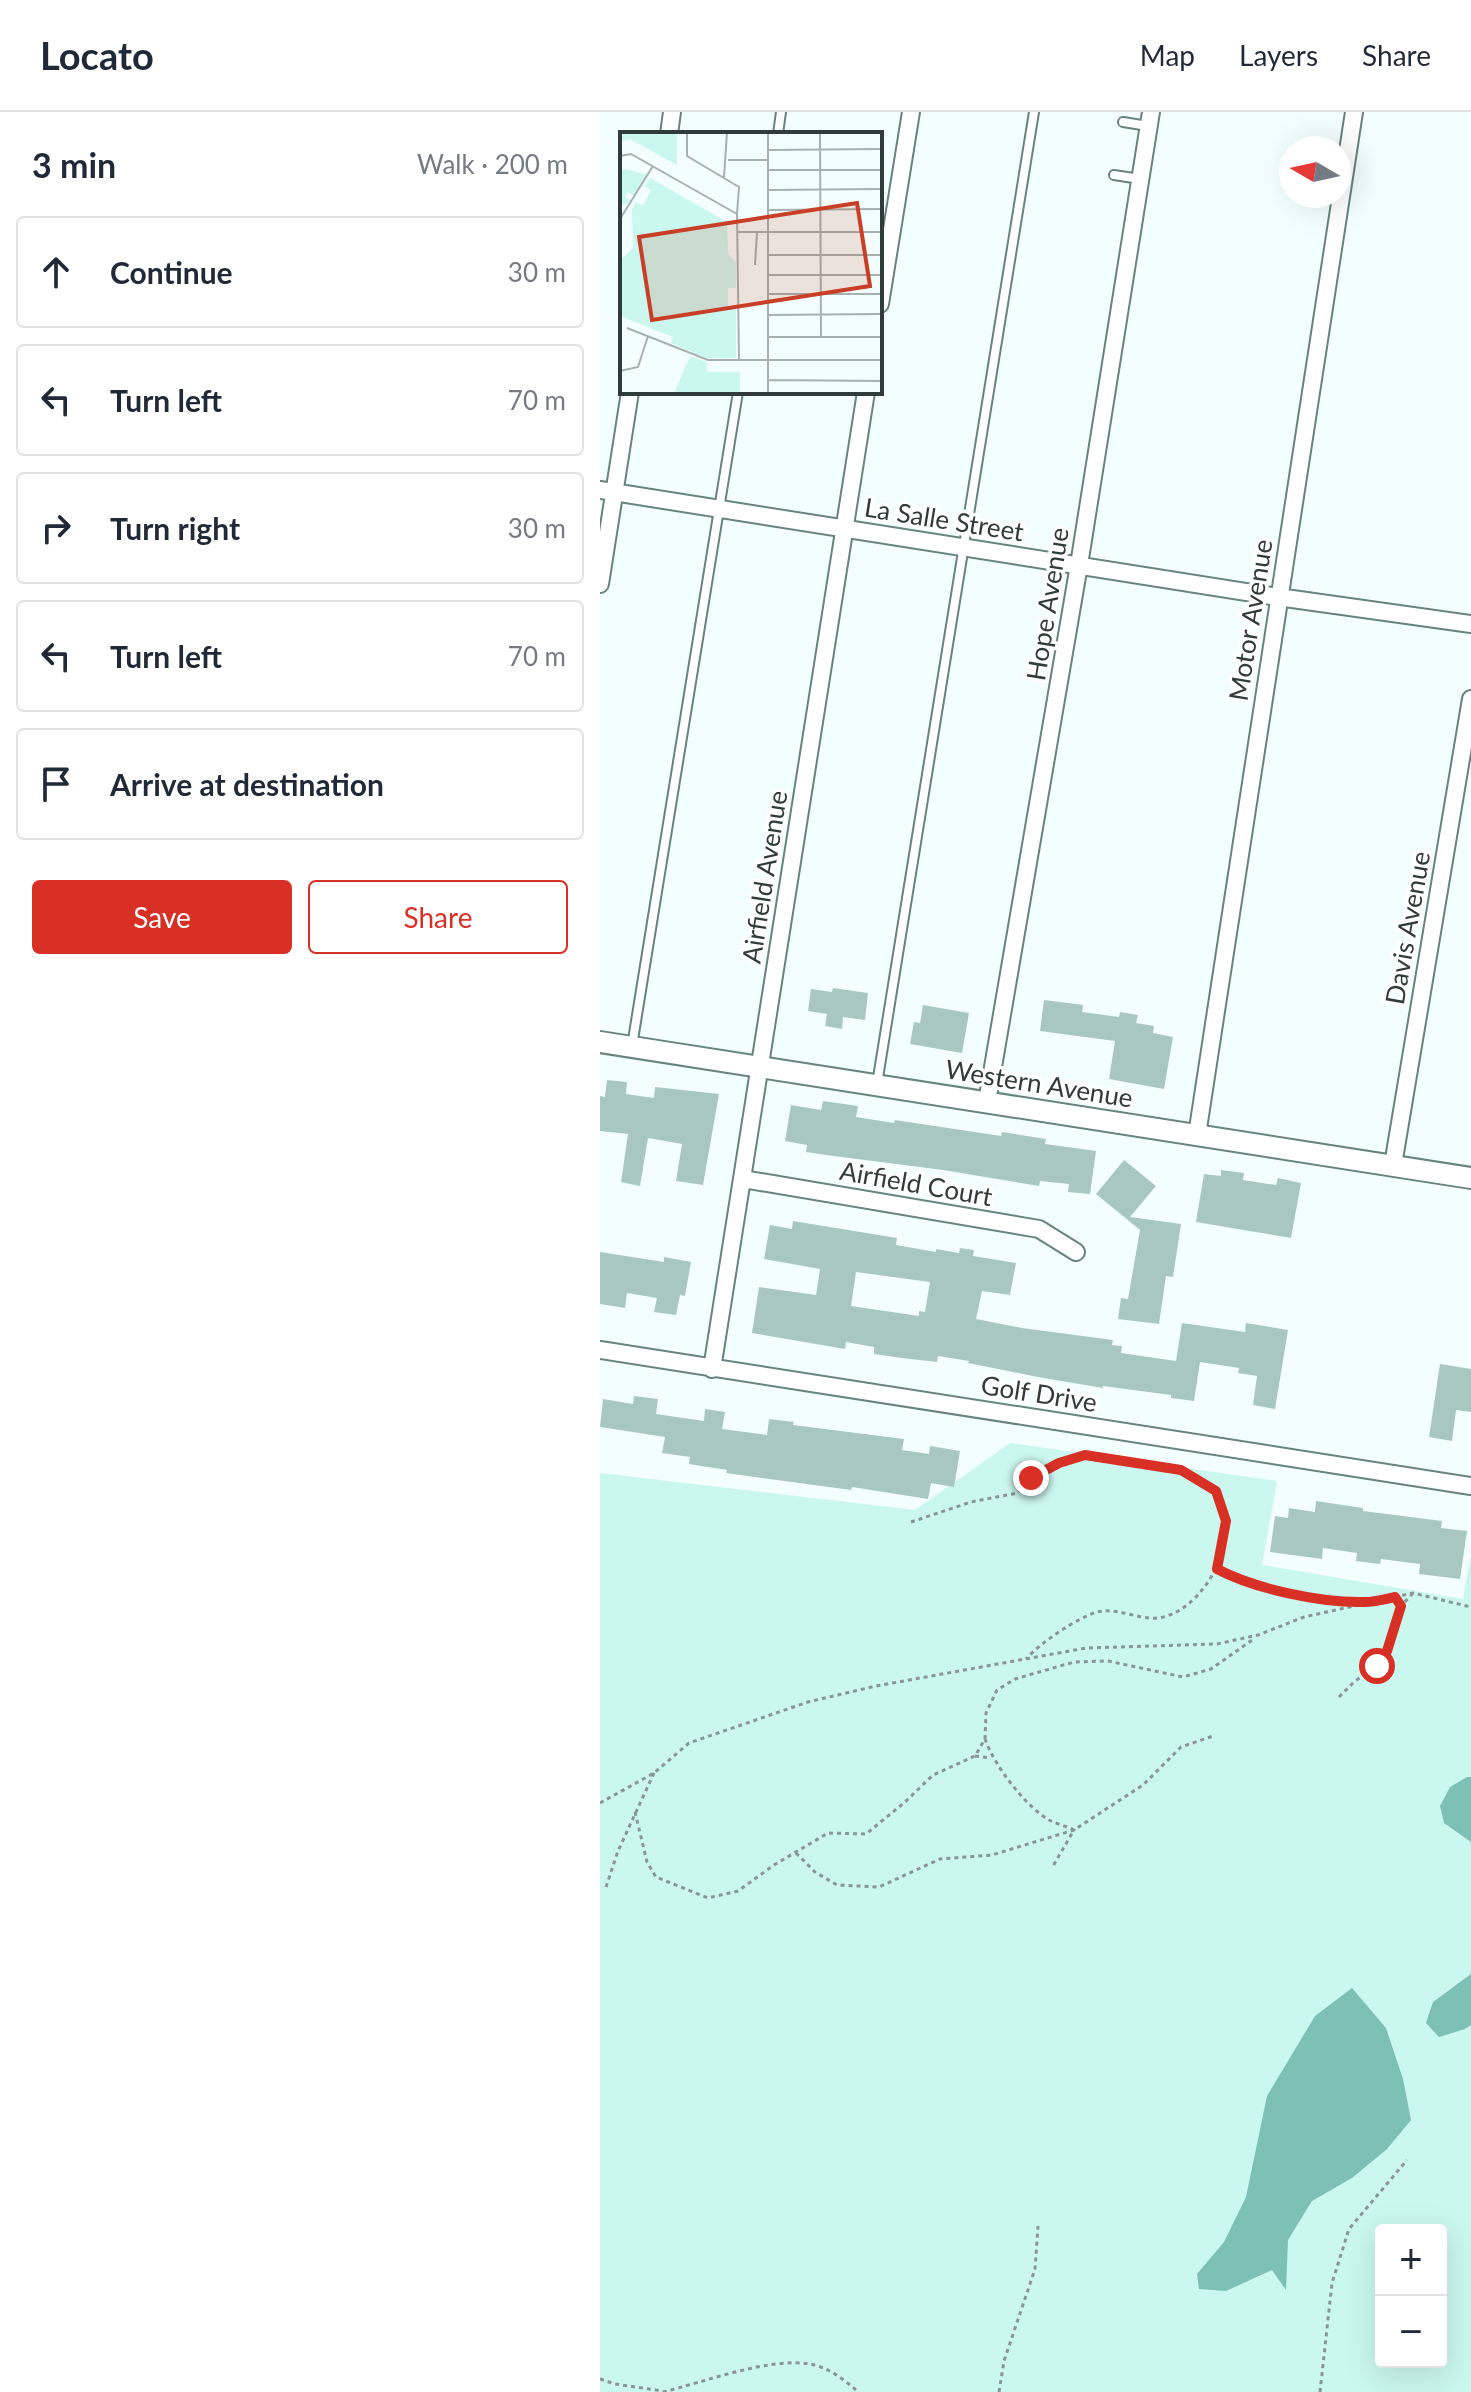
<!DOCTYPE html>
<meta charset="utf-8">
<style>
:root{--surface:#fff;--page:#f6f6f7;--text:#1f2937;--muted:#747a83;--line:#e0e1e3;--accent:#d93025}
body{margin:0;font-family:Lato,sans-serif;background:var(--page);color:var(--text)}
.controls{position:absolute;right:24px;bottom:24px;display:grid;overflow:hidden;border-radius:8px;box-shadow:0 8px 32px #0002}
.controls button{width:72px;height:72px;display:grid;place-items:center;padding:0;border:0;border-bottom:2px solid var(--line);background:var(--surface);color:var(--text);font:40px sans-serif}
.compass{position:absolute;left:679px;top:24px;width:72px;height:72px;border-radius:50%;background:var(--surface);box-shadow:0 8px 32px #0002;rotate:279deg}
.stop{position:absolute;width:24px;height:24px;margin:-18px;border:6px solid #d93025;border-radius:50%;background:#fff}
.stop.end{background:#d93025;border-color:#fff;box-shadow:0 2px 8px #0008}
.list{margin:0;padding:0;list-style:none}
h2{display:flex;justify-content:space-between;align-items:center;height:104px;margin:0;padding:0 32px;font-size:34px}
h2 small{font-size:26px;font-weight:400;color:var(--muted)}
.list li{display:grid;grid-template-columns:52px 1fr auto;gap:24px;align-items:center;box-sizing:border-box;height:112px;margin:0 16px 16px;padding:0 16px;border:2px solid var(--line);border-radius:8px}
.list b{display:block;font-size:30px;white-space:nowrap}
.list em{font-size:26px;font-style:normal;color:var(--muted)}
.actions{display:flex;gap:16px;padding:24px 32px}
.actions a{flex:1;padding:18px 0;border:2px solid var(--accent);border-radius:8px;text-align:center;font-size:28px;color:var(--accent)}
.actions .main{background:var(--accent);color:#fff}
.icon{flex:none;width:44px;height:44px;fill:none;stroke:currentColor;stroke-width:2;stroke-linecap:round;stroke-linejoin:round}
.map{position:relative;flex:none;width:871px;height:2280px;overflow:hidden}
header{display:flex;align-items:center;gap:48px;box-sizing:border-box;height:112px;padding:0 40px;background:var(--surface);border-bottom:2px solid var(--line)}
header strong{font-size:38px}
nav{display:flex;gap:44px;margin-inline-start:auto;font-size:28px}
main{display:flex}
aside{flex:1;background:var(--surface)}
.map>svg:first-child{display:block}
</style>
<header>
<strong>Locato</strong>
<nav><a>Map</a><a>Layers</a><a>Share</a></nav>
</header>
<main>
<aside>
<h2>3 min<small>Walk · 200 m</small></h2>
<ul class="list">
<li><svg class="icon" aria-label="ahead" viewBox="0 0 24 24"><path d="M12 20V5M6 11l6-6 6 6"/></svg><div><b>Continue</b></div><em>30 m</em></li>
<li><svg class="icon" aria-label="left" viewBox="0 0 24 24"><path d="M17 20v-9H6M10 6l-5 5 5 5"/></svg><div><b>Turn left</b></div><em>70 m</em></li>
<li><svg class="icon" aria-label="right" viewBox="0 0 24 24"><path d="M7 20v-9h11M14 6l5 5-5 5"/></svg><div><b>Turn right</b></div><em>30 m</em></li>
<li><svg class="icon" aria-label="left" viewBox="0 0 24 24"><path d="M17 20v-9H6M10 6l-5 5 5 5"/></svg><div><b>Turn left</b></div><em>70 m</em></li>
<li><svg class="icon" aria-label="arrive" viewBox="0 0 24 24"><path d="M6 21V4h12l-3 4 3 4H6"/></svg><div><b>Arrive at destination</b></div></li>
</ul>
<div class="actions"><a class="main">Save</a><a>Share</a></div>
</aside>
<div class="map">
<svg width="871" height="2280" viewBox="0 0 871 2280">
<rect width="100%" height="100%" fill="#f2fffc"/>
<path fill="#caf7ee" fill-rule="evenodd" d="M 410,1331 L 677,1369 L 662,1453 L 863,1487 L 871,1443 L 871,2280 L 0,2280 L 0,1361 L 315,1398 ZM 781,2118 L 841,2118 L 841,2250 L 781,2250 Z"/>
<path fill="#7dc0b5" d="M 867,1665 L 871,1665 L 871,1730 L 844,1711 L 840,1694 L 850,1675 Z
M 871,1862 L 871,1913 L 865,1917 L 839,1925 L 826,1911 L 833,1890 Z
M 752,1876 L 786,1916 L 803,1967 L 811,2008 L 787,2037 L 752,2066 L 712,2089 L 688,2128 L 686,2178 L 672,2158 L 626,2179 L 599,2177 L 597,2162 L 624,2130 L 646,2085 L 667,1984 L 715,1904 Z"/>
<path fill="#a9c7c1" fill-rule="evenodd" d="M 233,876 L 268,881 L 265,908 L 243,905 L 242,917 L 225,914 L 227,902 L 208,899 L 211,877 L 232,880 Z
M 444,888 L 483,893 L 482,900 L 519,905 L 520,900 L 538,903 L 536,911 L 554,914 L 553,921 L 573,925 L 564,977 L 509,967 L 515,929 L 440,919 Z
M 323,893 L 369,901 L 362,941 L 310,932 L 314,910 L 320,911 Z
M 7,968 L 27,970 L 26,982 L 54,986 L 55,975 L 119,982 L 103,1073 L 76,1069 L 82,1032 L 48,1026 L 40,1074 L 21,1070 L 28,1022 L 0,1019 L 0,984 L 5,985 Z
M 223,989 L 258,994 L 256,1005 L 294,1011 L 295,1008 L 401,1024 L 402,1020 L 446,1027 L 445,1032 L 496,1039 L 490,1082 L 468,1080 L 469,1072 L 440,1069 L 439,1074 L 343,1058 L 226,1043 L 206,1040 L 207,1033 L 185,1029 L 191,993 L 221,998 Z
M 524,1048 L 556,1074 L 530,1105 L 581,1112 L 573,1165 L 566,1164 L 559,1212 L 518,1207 L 521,1186 L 528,1187 L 540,1118 L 496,1082 Z
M 621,1058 L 644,1061 L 643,1068 L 676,1073 L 678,1066 L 701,1071 L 691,1126 L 596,1110 L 604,1062 L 621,1064 Z
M 193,1109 L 297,1126 L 296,1133 L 336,1140 L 336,1137 L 359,1141 L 360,1136 L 374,1138 L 373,1144 L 416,1151 L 410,1183 L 382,1179 L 376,1207 L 422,1216 L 513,1228 L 512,1233 L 522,1234 L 521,1241 L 576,1249 L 582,1211 L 645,1220 L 646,1211 L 688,1218 L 675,1297 L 653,1293 L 657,1264 L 638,1261 L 639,1256 L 600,1250 L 594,1289 L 571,1286 L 571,1283 L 503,1274 L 503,1276 L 438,1265 L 368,1251 L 369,1249 L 338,1244 L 337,1250 L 302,1246 L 274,1242 L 274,1235 L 246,1230 L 245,1237 L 152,1221 L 159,1175 L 216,1183 L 220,1157 L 164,1147 L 170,1113 L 192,1117 ZM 256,1160 L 330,1170 L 325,1200 L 319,1199 L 319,1204 L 251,1194 Z
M 0,1140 L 64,1150 L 64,1145 L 91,1150 L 85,1184 L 80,1183 L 76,1203 L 54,1200 L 57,1186 L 27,1181 L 25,1196 L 0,1192 Z
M 840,1252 L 871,1257 L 871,1300 L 856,1298 L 852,1329 L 829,1325 Z
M 34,1284 L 58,1287 L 56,1302 L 104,1309 L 105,1297 L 125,1300 L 122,1317 L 167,1323 L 169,1307 L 194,1310 L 193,1313 L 304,1327 L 302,1338 L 329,1342 L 330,1334 L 360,1339 L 354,1375 L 331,1371 L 328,1387 L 252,1375 L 251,1378 L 126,1361 L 127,1358 L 89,1352 L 90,1345 L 62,1341 L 65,1325 L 0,1315 L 3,1287 L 33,1292 Z
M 716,1389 L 763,1396 L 763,1399 L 842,1409 L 841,1416 L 867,1419 L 860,1467 L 819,1462 L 820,1452 L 781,1447 L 780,1452 L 756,1449 L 757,1441 L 723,1436 L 722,1447 L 670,1440 L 675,1404 L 688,1406 L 689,1396 L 715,1400 Z"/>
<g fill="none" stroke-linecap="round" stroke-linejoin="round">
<defs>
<path id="service" d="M 523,10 L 548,14
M 178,22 L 181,0
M 514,63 L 540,67
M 32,934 L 138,280
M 277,972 L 434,0"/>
<path id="minor" d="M 69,22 L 72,0
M 280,192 L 311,0
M 0,378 L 678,485 L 871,512
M 0,472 L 30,280
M 387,990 L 479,453 L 551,0
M 597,1023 L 754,0
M 793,1053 L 871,587
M 143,1067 L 439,1117 L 476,1140
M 0,1238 L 871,1374
M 112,1257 L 266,280"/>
<path id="tertiary" d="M 0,930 L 871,1066"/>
</defs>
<use href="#service" stroke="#67837e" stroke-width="12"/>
<use href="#minor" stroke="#67837e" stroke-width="20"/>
<use href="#tertiary" stroke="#67837e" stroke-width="24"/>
<path stroke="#8a9694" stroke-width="3" stroke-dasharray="4 4" stroke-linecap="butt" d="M 311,1410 L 371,1390 L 417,1381 L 431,1366 L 459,1351 L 485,1343 L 581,1358 L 616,1379 C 619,1388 624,1399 625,1408 C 631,1446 597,1501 558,1506 C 538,1508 518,1495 497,1500 C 477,1506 440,1531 426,1547
M 617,1457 C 656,1477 717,1489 761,1490
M 739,1585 L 755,1569 L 777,1554 L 787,1539 L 801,1494 L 813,1481
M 385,1627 C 394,1653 425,1694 449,1708 C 457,1712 466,1714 474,1718 L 453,1754
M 375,1644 L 391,1646
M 0,1691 L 54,1661 L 89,1631 L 208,1590 L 276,1574 L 486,1536 L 617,1532 L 658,1523 L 704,1505 L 813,1481 L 871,1495
M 35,1700 L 47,1750 L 56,1765 L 108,1786 L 138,1779 L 174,1753 L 228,1721 L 266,1722 L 305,1690 L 333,1663 L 375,1644 L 385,1627 L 386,1601 L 397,1578 L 415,1567 L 474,1550 L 508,1549 L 583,1565 L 611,1557 L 655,1526
M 196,1741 L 215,1760 L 237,1773 L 279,1775 L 340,1747 L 392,1743 L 474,1718 L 543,1673 L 581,1635 L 613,1624
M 6,1775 L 18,1739 L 54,1661
M 0,2267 L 15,2272 L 63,2279
M 63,2280 C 104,2270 170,2245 210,2252 C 228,2255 245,2268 258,2280
M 399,2280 L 404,2249 L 435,2157 L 438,2114
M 720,2280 L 732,2171 L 749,2117 L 807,2048"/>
<use href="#service" stroke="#fff" stroke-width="8"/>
<use href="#minor" stroke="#fff" stroke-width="16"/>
<use href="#tertiary" stroke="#fff" stroke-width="20"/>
</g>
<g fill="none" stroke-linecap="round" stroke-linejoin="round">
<path stroke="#d93025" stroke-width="10" d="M 431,1366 L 459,1351 L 485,1343 L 581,1358 L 616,1379 L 626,1409 L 617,1457 C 655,1477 721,1491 764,1490 C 775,1490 785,1487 795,1485 L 801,1494 L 787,1539 L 777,1554"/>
</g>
<g text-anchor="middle" stroke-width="7" stroke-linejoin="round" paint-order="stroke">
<g font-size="26" fill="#303c3a" stroke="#fff">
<text transform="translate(344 408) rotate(9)" y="9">La Salle Street</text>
<text transform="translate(448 492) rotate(-81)" y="9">Hope Avenue</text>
<text transform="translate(651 508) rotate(-81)" y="9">Motor Avenue</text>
<text transform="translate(165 765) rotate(-81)" y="9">Airfield Avenue</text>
<text transform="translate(808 816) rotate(-80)" y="9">Davis Avenue</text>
<text transform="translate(439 972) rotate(9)" y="9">Western Avenue</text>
<text transform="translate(316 1072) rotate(10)" y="9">Airfield Court</text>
<text transform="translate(439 1282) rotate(9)" y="9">Golf Drive</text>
</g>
</g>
<g transform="translate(20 20)">
<rect width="262" height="262" fill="#f2fffc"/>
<path d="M 0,0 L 57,0 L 57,33 L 10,7 L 0,10 ZM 7,37 L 27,43 L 15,64 L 8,60 L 5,65 L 11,69 L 0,75 L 0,39 ZM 30,46 L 107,90 L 108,122 L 116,130 L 116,156 L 108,156 L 108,175 L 116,176 L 116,226 L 87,226 L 51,211 L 53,205 L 0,184 L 0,128 L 13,116 L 12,77 L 16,70 L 23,74 L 31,58 L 25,54 ZM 70,224 L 87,230 L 87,240 L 120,240 L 120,262 L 54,262 Z" fill="#caf7ee"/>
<path fill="none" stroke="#a4b1ae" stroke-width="2" d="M 67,0 L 67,24 L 119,55 L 117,82M 148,0 L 148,262M 200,0 L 201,205M 148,18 L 262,17M 0,24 L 11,22 L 117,82M 108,28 L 148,28M 148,38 L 262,38M 104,45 L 107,0M 148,58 L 262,57M 148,78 L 262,77M 117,82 L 119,227M 0,87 L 33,34M 118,100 L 262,100M 148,123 L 262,123M 135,133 L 137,100M 148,143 L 262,143M 148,162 L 262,162M 148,183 L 262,182M 7,196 L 88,228 L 262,228M 148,205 L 262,205M 0,239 L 18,235 L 28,204M 148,248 L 262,249"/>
<path fill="#c93e27" fill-opacity="0.15" stroke="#c93e27" stroke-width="4" d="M 237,71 L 250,154 L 32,188 L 19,105 Z"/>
<rect width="262" height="262" fill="none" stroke="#303c3a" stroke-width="4"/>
</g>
</svg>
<div class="controls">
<button>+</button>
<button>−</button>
</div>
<svg class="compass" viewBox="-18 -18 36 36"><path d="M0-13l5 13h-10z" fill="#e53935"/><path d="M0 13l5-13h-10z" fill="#747a83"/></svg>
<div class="stop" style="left:777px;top:1554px"></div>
<div class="stop end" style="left:431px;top:1366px"></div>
</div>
</main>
